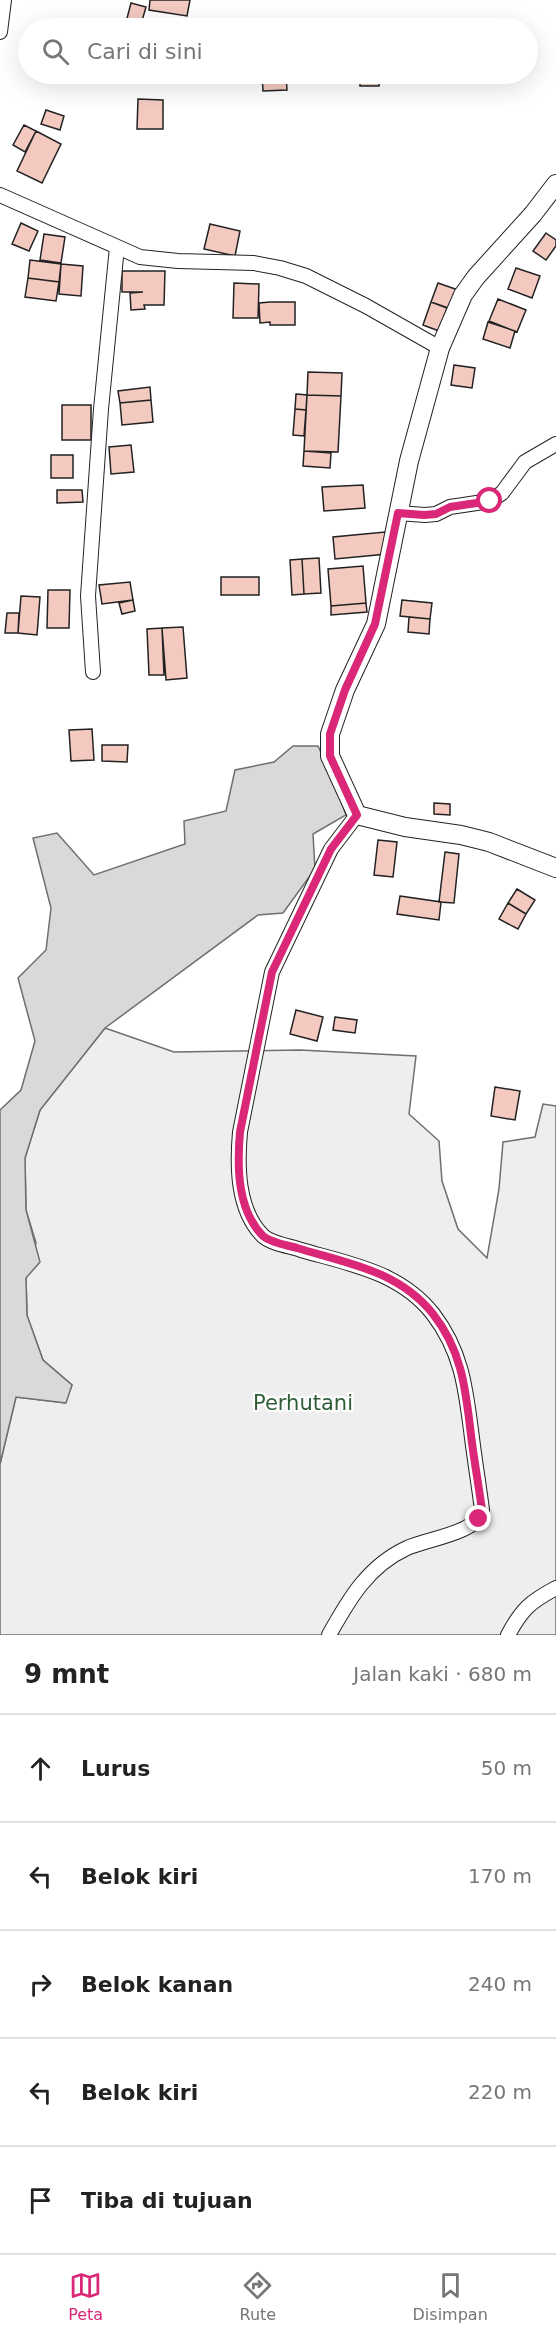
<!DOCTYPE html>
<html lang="id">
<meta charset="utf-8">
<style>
:root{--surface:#fff;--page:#f2f2f2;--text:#222;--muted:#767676;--line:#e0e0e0;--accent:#db2777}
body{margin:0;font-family:"DejaVu Sans",sans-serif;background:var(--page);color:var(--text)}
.stop{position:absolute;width:18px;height:18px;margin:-14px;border:4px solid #db2777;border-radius:50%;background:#fff}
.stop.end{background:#db2777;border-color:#fff;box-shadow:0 2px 6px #0008}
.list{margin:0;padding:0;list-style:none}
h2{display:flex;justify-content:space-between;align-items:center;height:78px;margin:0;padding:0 24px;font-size:26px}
h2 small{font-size:20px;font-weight:400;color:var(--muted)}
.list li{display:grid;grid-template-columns:39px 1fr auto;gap:18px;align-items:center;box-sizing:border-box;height:108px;padding:0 24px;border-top:2px solid var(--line)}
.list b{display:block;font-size:22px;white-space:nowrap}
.list em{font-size:20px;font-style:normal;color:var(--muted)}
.icon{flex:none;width:33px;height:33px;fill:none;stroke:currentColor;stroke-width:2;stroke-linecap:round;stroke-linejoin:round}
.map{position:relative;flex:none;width:556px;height:1635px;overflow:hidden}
.search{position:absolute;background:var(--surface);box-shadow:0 6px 24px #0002;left:18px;right:18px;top:18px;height:66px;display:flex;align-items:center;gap:15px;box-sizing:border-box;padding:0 21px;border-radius:33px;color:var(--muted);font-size:22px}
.sheet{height:618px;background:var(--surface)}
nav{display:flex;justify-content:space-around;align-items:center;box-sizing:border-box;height:84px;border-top:2px solid var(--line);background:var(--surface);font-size:16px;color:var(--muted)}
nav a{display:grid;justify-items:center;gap:3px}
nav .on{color:var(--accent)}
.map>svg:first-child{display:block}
</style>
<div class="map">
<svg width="556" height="1635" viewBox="0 0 556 1635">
<rect width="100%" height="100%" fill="#fff"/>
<path fill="#eee" stroke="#6f6f6f" stroke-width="1.5" d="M 105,1028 L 174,1052 L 300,1050 L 416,1056 L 409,1114 L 439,1141 L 442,1181 L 458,1229 L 487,1258 L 499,1189 L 503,1142 L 535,1137 L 543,1104 L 556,1106 L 556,1635 L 0,1635 L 0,1464 L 16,1397 L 65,1403 L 72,1385 L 43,1360 L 27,1316 L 26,1278 L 36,1243 L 26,1210 L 25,1158 L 40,1110 Z"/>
<path fill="#d9d9d9" stroke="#6f6f6f" stroke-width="1.5" d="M 293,746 L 318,746 L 335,783 L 346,815 L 313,834 L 315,869 L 283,913 L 258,915 L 105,1028 L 40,1110 L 25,1158 L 26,1210 L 40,1262 L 26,1278 L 27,1315 L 43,1360 L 72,1385 L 66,1403 L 16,1397 L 0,1464 L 0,1110 L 21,1090 L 35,1041 L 18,978 L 46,950 L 51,908 L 33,838 L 57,833 L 94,875 L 185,844 L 184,821 L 226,811 L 235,770 L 274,762 Z"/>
<path fill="#f3c9c0" stroke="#222" stroke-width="1.5" d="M 150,0 L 190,0 L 187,16 L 149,10 Z
M 131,3 L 146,7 L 140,28 L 125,26 Z
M 262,74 L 286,74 L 287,90 L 263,91 Z
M 360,74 L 380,74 L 379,86 L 360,86 Z
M 138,99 L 163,100 L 163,129 L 137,129 Z
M 46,110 L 64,116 L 60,130 L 41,124 Z
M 24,125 L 36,131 L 25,152 L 13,145 Z
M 36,131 L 61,144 L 42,183 L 17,171 Z
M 21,223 L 38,231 L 29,251 L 12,244 Z
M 210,224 L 240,231 L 235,256 L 204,249 Z
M 546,233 L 556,240 L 556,246 L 546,260 L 533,251 Z
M 44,234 L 65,237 L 61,263 L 40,260 Z
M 30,260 L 61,264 L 59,282 L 28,278 Z
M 61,264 L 83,266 L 81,296 L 59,294 Z
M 516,268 L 540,276 L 532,298 L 508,289 Z
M 122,271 L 165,271 L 164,305 L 144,305 L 145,309 L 131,310 L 130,293 L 143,292 L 122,292 Z
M 28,278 L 59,282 L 56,301 L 25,297 Z
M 234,283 L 259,284 L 258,318 L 233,318 Z
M 438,283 L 461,291 L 454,310 L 431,302 Z
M 498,299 L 526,310 L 517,332 L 489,321 Z
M 270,302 L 295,302 L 295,325 L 270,325 L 270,322 L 260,323 L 259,303 Z
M 431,302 L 447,308 L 439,331 L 423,325 Z
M 488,322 L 515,331 L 510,348 L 483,339 Z
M 454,365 L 475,368 L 472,388 L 451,385 Z
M 308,372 L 342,373 L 341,396 L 307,395 Z
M 150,387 L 151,400 L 120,403 L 118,391 Z
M 296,394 L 307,395 L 306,410 L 295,409 Z
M 307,395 L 341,396 L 338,452 L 304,451 Z
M 151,400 L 153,422 L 122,425 L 120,403 Z
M 62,405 L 91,405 L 91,440 L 62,440 Z
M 295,409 L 306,410 L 304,436 L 293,435 Z
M 131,445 L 134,472 L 111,474 L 109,447 Z
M 304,451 L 331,453 L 330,468 L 303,466 Z
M 51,455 L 73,455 L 73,478 L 51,478 Z
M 363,485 L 365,508 L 324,511 L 322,487 Z
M 57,490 L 82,490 L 83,502 L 57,503 Z
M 385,532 L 387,554 L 335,559 L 333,537 Z
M 319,558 L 321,593 L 304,594 L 302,559 Z
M 302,559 L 304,594 L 292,595 L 290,560 Z
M 363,566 L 366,603 L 331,606 L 328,569 Z
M 221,577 L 259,577 L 259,595 L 221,595 Z
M 130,582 L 133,600 L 102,604 L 99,585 Z
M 48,590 L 70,590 L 69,628 L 47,628 Z
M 21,596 L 40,597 L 37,635 L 18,633 Z
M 133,600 L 135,611 L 122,614 L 119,603 Z
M 402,600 L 432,603 L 430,619 L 400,616 Z
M 366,603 L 367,612 L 331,615 L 331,606 Z
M 7,613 L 19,613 L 18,633 L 5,633 Z
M 409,617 L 430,619 L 429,634 L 408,632 Z
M 183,627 L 187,678 L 166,680 L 162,628 Z
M 162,628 L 164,675 L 149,675 L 147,629 Z
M 92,729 L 94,760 L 71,761 L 69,730 Z
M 102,745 L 128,745 L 127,762 L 102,761 Z
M 434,803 L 450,804 L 450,815 L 434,814 Z
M 378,840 L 397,842 L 393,877 L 374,875 Z
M 445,852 L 459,854 L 454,903 L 439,902 Z
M 517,889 L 535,900 L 526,914 L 508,903 Z
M 400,896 L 441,902 L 439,920 L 397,914 Z
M 508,903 L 526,914 L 518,929 L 499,919 Z
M 296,1010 L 323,1017 L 317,1041 L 290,1034 Z
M 335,1017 L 357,1020 L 355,1033 L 333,1030 Z
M 495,1087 L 520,1091 L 515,1120 L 491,1116 Z"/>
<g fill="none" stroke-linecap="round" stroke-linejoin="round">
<defs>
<path id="minor" d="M 0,32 L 4,0
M 0,195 L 140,257 L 178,261 L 254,263 L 280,268 L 306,276 L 366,306 L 440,348
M 398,513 L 425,515 L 436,514 L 450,507 L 490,501 L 502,493 L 525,462 L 556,444
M 93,672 L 88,596 L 101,409 L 117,247
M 329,1635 C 349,1599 368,1566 407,1548 C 426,1539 479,1533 482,1510 C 479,1486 475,1462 472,1438 C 466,1392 463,1353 433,1314 C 400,1272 350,1264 301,1250 C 290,1246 272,1244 263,1236 C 237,1210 237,1166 240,1132 L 272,972 L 331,849 L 357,815
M 508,1635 C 522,1609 530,1602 556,1588"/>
<path id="major" d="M 556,184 L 533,214 L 476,277 L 463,295 L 440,348 L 409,461 L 376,624 L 345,690 L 330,734 L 330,756 L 357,815 L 405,827 L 461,835 L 489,842 L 556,868"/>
</defs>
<use href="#minor" stroke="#222" stroke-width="16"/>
<use href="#major" stroke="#222" stroke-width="20"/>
<use href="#minor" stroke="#fff" stroke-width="14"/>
<use href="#major" stroke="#fff" stroke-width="18"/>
</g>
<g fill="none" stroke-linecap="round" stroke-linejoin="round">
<path stroke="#db2777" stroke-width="8" d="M 479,1519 L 482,1510 C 479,1488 475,1465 472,1443 C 466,1395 464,1353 433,1314 C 399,1271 347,1263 297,1248 C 287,1245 271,1243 263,1236 C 237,1210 237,1166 240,1132 L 272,972 L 331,849 L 357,815 L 330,756 L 330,734 L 345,690 L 375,624 L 398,513 L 424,515 L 436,514 L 450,507 L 490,501"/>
</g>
<g text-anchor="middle" stroke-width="4.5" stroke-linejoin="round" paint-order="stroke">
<g font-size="21" fill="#2f5e38" stroke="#fff">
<text x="303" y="1410">Perhutani</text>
</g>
</g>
</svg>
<div class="stop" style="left:490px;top:501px"></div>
<div class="stop end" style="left:479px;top:1519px"></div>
<div class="search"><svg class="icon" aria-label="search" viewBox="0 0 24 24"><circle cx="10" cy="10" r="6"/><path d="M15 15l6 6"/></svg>Cari di sini</div>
</div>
<section class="sheet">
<h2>9 mnt<small>Jalan kaki · 680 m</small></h2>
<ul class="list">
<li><svg class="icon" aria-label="ahead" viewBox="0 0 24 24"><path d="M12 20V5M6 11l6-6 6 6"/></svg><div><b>Lurus</b></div><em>50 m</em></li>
<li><svg class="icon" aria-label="left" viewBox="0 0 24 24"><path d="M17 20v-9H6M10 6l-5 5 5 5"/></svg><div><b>Belok kiri</b></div><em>170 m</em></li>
<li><svg class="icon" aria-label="right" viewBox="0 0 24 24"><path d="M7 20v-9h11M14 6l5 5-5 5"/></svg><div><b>Belok kanan</b></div><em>240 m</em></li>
<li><svg class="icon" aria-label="left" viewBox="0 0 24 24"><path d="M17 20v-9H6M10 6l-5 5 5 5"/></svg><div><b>Belok kiri</b></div><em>220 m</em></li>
<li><svg class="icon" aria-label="arrive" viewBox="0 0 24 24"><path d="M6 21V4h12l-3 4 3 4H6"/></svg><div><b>Tiba di tujuan</b></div></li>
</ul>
</section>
<nav>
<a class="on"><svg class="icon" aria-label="map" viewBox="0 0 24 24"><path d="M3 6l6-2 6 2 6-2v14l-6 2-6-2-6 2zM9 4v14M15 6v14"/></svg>Peta</a>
<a><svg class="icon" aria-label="directions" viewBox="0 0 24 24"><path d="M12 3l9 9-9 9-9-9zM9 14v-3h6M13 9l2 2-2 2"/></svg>Rute</a>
<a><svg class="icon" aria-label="saved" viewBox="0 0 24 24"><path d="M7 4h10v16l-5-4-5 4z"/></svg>Disimpan</a>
</nav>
